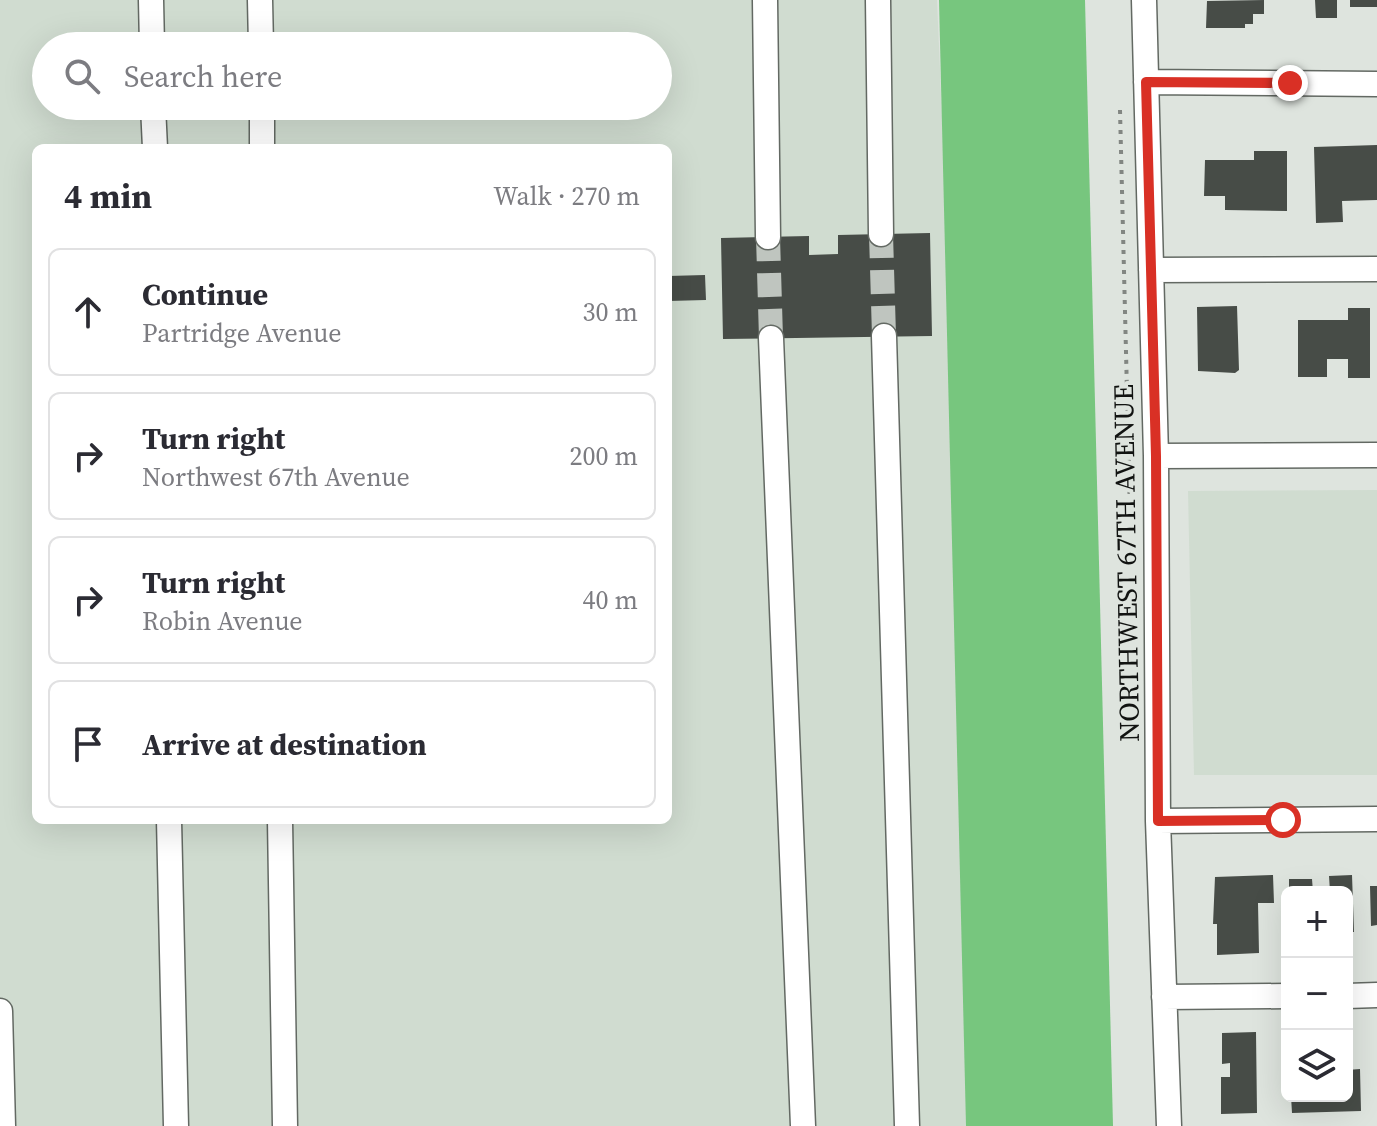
<!DOCTYPE html>
<meta charset="utf-8">
<style>
:root{--surface:#fff;--page:#f7f7f7;--text:#2b2b33;--muted:#7c7c81;--line:#e1e1e2}
body{margin:0;font-family:"Source Serif 4",serif;background:var(--page);color:var(--text)}
.controls{position:absolute;right:24px;bottom:24px;display:grid;overflow:hidden;border-radius:12px;box-shadow:0 8px 32px #0002}
.controls button{width:72px;height:72px;display:grid;place-items:center;padding:0;border:0;border-bottom:2px solid var(--line);background:var(--surface);color:var(--text);font:40px sans-serif}
.stop{position:absolute;width:24px;height:24px;margin:-18px;border:6px solid #d93025;border-radius:50%;background:#fff}
.stop.end{background:#d93025;border-color:#fff;box-shadow:0 2px 8px #0008}
.list{margin:0;padding:0;list-style:none}
h2{display:flex;justify-content:space-between;align-items:center;height:104px;margin:0;padding:0 32px;font-size:34px}
h2 small{font-size:26px;font-weight:400;color:var(--muted)}
.list li{display:grid;grid-template-columns:52px 1fr auto;gap:24px;align-items:center;box-sizing:border-box;height:128px;margin:0 16px 16px;padding:0 16px;border:2px solid var(--line);border-radius:12px}
.list b{display:block;font-size:30px;white-space:nowrap}
.list p{margin:0;font-size:26px;white-space:nowrap;color:var(--muted)}
.list em{font-size:26px;font-style:normal;color:var(--muted)}
.icon{flex:none;width:44px;height:44px;fill:none;stroke:currentColor;stroke-width:2;stroke-linecap:round;stroke-linejoin:round}
.map{position:relative;flex:none;width:1377px;height:1126px;overflow:hidden}
.search{position:absolute;background:var(--surface);box-shadow:0 8px 32px #0002;left:32px;top:32px;width:640px;height:88px;display:flex;align-items:center;gap:20px;box-sizing:border-box;padding:0 28px;border-radius:44px;color:var(--muted);font-size:30px}
.panel{position:absolute;background:var(--surface);box-shadow:0 8px 32px #0002;left:32px;top:144px;width:640px;height:680px;border-radius:12px}
.map>svg:first-child{display:block}
</style>
<div class="map">
<svg width="1377" height="1126" viewBox="0 0 1377 1126">
<rect width="100%" height="100%" fill="#dee4de"/>
<path fill="#d0dcd0" fill-rule="evenodd" d="M 0,0 L 937,0 L 985,1126 L 0,1126 ZM 46,46 L 658,46 L 658,106 L 46,106 ZM 36,148 L 668,148 L 668,820 L 36,820 Z
M 1377,490 L 1377,775 L 1194,775 L 1188,491 Z"/>
<path fill="#77c67e" d="M 939,0 L 1085,0 L 1113,1126 L 966,1126 Z"/>
<path fill="#474c47" d="M 1264,0 L 1264,14 L 1253,14 L 1253,24 L 1245,24 L 1245,28 L 1206,28 L 1207,1 Z
M 1315,0 L 1337,0 L 1337,18 L 1316,18 Z
M 1350,0 L 1377,0 L 1377,7 L 1350,7 Z
M 1377,145 L 1377,200 L 1342,201 L 1343,222 L 1316,223 L 1314,147 Z
M 1254,151 L 1287,151 L 1287,211 L 1225,210 L 1225,196 L 1204,196 L 1205,160 L 1254,160 Z
M 930,233 L 932,336 L 723,339 L 721,238 L 809,236 L 809,255 L 838,254 L 838,235 Z
M 705,275 L 706,300 L 668,301 L 668,276 Z
M 1237,306 L 1239,370 L 1235,373 L 1198,371 L 1197,307 Z
M 1348,308 L 1370,308 L 1370,378 L 1348,378 L 1348,359 L 1327,359 L 1327,377 L 1298,377 L 1298,320 L 1348,320 Z
M 1273,875 L 1274,903 L 1258,903 L 1259,953 L 1217,955 L 1217,924 L 1213,924 L 1215,877 Z
M 1352,875 L 1354,932 L 1347,932 L 1347,892 L 1330,892 L 1329,876 Z
M 1289,879 L 1312,879 L 1313,892 L 1289,892 Z
M 1370,886 L 1377,886 L 1377,925 L 1371,926 Z
M 1256,1032 L 1257,1113 L 1221,1114 L 1221,1077 L 1230,1077 L 1230,1063 L 1222,1064 L 1222,1033 Z
M 1360,1069 L 1361,1111 L 1292,1113 L 1291,1096 L 1347,1096 L 1347,1070 Z"/>
<g fill="none" stroke-linecap="round" stroke-linejoin="round">
<path stroke="#bfc5bf" stroke-width="24" stroke-dasharray="24 12" stroke-linecap="butt" d="M 881,234 L 884,336
M 768,237 L 771,338"/>
<defs>
<path id="minor" d="M 151,0 L 152,46
M 260,0 L 261,46
M 765,0 L 768,237
M 878,0 L 881,234
M 1144,0 L 1156,456 L 1158,821 L 1169,1126
M 1146,82 L 1377,84
M 153,106 L 155,148
M 262,106 L 262,148
M 1151,270 L 1377,269
M 884,336 L 907,1126
M 771,338 L 803,1126
M 1156,456 L 1377,455
M 169,820 L 176,1126
M 280,820 L 285,1126
M 1158,821 L 1377,819
M 1347,996 L 1377,995
M 1164,997 L 1287,996
M 0,1011 L 3,1126"/>
</defs>
<use href="#minor" stroke="#636963" stroke-width="27"/>
<path stroke="#828682" stroke-width="4" stroke-dasharray="4 6" stroke-linecap="butt" d="M 1120,110 L 1130,513"/>
<use href="#minor" stroke="#fff" stroke-width="24"/>
</g>
<g fill="none" stroke-linecap="round" stroke-linejoin="round">
<path stroke="#d93025" stroke-width="10" d="M 1283,820 L 1158,821 L 1156,456 L 1146,82 L 1290,83"/>
</g>
<g text-anchor="middle" stroke-width="8" stroke-linejoin="round" paint-order="stroke">
<g font-size="28" fill="#111311" stroke="#dee4de">
<text transform="translate(1126 563) rotate(-91)" y="10">NORTHWEST 67TH AVENUE</text>
</g>
</g>
</svg>
<div class="controls">
<button>+</button>
<button>−</button>
<button><svg class="icon" aria-label="layers" viewBox="0 0 24 24"><path d="M12 4l9 5-9 5-9-5zM3 14l9 5 9-5"/></svg></button>
</div>
<div class="stop" style="left:1283px;top:820px"></div>
<div class="stop end" style="left:1290px;top:83px"></div>
<div class="search"><svg class="icon" aria-label="search" viewBox="0 0 24 24"><circle cx="10" cy="10" r="6"/><path d="M15 15l6 6"/></svg>Search here</div>
<section class="panel">
<h2>4 min<small>Walk · 270 m</small></h2>
<ul class="list">
<li><svg class="icon" aria-label="ahead" viewBox="0 0 24 24"><path d="M12 20V5M6 11l6-6 6 6"/></svg><div><b>Continue</b><p>Partridge Avenue</p></div><em>30 m</em></li>
<li><svg class="icon" aria-label="right" viewBox="0 0 24 24"><path d="M7 20v-9h11M14 6l5 5-5 5"/></svg><div><b>Turn right</b><p>Northwest 67th Avenue</p></div><em>200 m</em></li>
<li><svg class="icon" aria-label="right" viewBox="0 0 24 24"><path d="M7 20v-9h11M14 6l5 5-5 5"/></svg><div><b>Turn right</b><p>Robin Avenue</p></div><em>40 m</em></li>
<li><svg class="icon" aria-label="arrive" viewBox="0 0 24 24"><path d="M6 21V4h12l-3 4 3 4H6"/></svg><div><b>Arrive at destination</b></div></li>
</ul>
</section>
</div>
